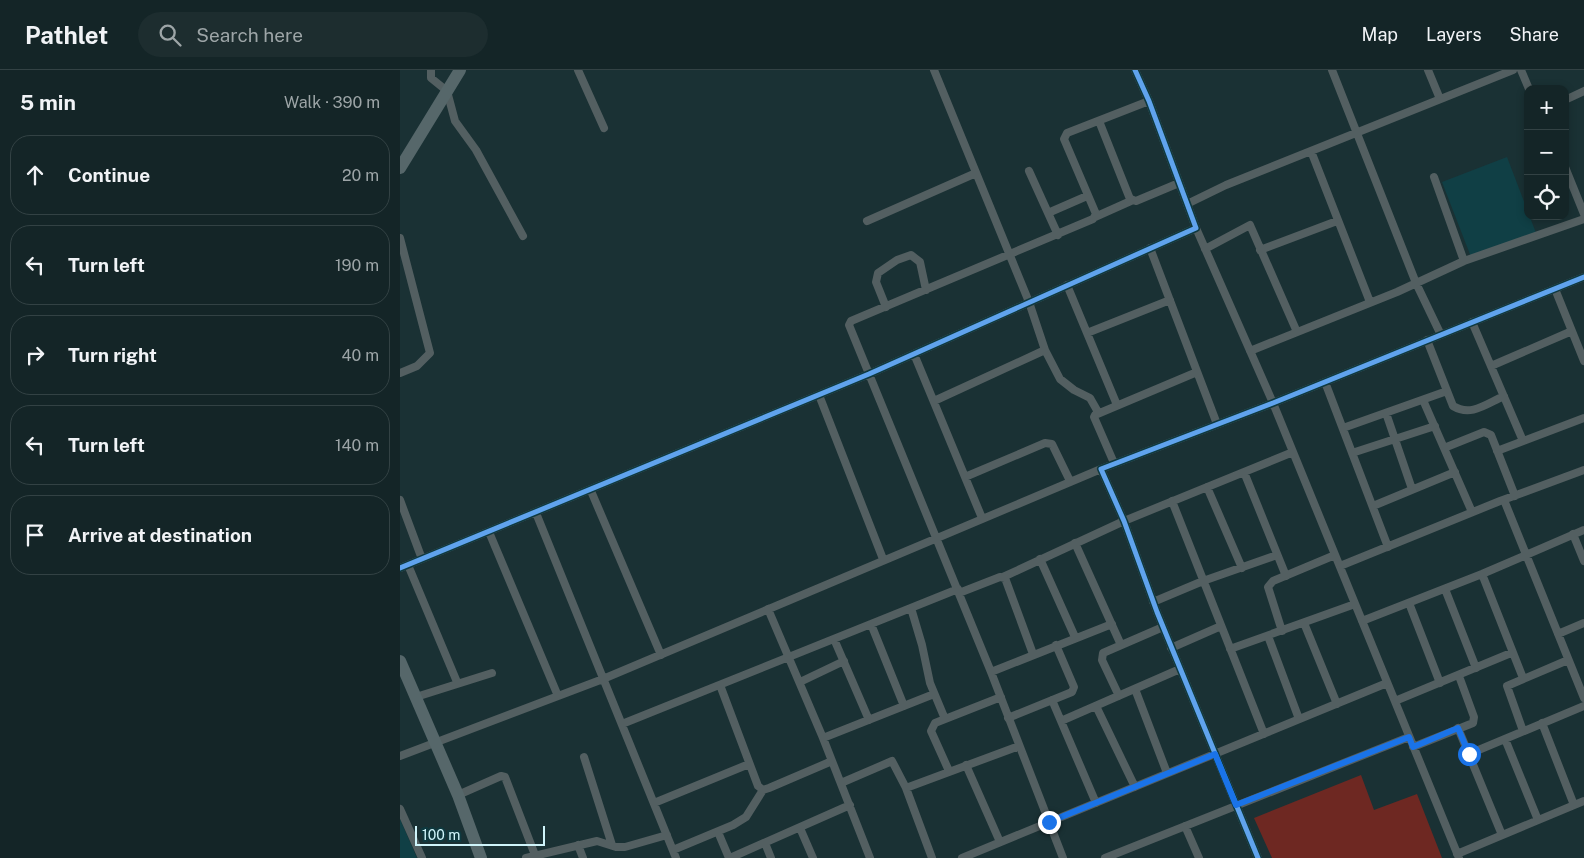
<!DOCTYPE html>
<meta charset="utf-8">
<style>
:root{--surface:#142527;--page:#1d2d2f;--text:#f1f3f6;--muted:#9da5a7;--line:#334244}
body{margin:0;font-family:"Public Sans",sans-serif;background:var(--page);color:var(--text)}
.controls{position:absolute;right:15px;top:15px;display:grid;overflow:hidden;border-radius:10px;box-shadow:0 2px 8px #0003}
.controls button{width:45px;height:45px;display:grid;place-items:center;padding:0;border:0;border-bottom:1px solid var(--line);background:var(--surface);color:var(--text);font:25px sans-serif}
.scale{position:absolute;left:15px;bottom:12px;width:130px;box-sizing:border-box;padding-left:5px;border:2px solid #cff4fa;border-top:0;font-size:14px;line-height:18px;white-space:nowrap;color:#cff4fa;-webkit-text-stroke:4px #0f393f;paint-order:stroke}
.stop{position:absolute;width:15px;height:15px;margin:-11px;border:4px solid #1a73e8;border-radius:50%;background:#fff}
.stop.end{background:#1a73e8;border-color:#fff;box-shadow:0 1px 5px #0008}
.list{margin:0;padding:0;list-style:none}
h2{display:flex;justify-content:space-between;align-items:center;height:65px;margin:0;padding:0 20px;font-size:21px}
h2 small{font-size:16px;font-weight:400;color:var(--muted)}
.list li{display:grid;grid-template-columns:32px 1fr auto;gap:15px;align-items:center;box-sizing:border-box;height:80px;margin:0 10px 10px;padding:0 10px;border:1px solid var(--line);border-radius:20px}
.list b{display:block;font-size:19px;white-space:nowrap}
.list em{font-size:16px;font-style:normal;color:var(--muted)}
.icon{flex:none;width:28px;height:28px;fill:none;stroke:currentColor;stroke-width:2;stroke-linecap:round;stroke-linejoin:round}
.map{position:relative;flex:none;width:1184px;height:788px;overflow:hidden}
header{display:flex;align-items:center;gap:30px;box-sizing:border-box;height:70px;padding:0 25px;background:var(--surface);border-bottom:1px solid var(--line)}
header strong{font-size:24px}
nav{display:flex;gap:28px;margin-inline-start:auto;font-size:18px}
.search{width:350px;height:45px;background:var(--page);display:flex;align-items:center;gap:12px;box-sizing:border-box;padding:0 18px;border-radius:28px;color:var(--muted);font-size:19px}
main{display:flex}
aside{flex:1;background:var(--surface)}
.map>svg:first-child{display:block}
</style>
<header>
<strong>Pathlet</strong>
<div class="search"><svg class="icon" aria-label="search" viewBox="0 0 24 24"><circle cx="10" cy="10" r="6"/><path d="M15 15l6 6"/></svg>Search here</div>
<nav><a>Map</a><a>Layers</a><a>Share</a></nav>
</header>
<main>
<aside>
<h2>5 min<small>Walk · 390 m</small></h2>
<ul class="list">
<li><svg class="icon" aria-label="ahead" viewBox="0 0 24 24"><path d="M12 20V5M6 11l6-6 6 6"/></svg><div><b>Continue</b></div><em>20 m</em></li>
<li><svg class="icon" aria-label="left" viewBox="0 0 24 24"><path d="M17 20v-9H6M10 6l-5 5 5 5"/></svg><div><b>Turn left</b></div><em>190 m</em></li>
<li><svg class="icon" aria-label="right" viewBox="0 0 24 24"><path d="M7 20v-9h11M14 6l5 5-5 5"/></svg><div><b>Turn right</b></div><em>40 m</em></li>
<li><svg class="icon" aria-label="left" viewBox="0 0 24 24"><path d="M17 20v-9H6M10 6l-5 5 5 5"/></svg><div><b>Turn left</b></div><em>140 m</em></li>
<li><svg class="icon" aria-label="arrive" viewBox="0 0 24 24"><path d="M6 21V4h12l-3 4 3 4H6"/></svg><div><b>Arrive at destination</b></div></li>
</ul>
</aside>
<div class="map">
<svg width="1184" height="788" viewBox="0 0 1184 788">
<rect width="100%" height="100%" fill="#1a3134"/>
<path fill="#103f45" d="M 1107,87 L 1136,163 L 1071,187 L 1042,112 Z
M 0,749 L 17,788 L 0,788 Z"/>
<path fill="#6e2822" d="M 961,705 L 974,740 L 1017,724 L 1042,788 L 872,788 L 854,748 Z"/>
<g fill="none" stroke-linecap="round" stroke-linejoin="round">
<path stroke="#535f61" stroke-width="8" d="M 31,0 L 31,8 L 47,21 L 55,51 L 76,80 L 123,166
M 178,0 L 204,58
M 534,0 L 629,232 L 645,280 L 660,309 L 674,320 L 690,328 L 698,342
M 932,0 L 1016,213 L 1041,265
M 1028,0 L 1040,29
M 1121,0 L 1129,19
M 1165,30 L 1184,21
M 699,51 L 730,129 L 736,131 L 779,113
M 911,81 L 970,232
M 1165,97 L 1184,144
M 629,101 L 658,165
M 1034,107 L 1064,191
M 787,134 L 826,115 L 1113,0
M 648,143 L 687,126
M 695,147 L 733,130
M 467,151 L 576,103
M 796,158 L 873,333 L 1059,788
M 0,168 L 30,283 L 17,296 L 0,303
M 750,178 L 817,354
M 805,179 L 850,155 L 897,262
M 860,180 L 937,151
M 667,215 L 717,335
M 1155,219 L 1184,291
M 486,237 L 476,212 L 478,203 L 497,190 L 511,185 L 520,192 L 526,220
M 1072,252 L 1123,371
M 687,263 L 770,230
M 1027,270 L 1053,336 C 1071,347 1086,334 1104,326
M 850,281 L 997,222 L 1064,191 L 1184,149
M 514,284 L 582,448
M 1091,296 L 1172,261
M 925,312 L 988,477
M 419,325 L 483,489
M 1023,330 L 1072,442
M 534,331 L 645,280
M 986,343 L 1012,419
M 943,358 L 1047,321
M 1044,378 L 1084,362 L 1091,365 L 1115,426
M 1097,381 L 1184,348
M 952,383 L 1035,356
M 714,393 L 694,347 L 695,345 L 797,302
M 844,402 L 886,506
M 565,407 L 645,373 L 652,374 L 670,411
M 807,417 L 842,498
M 191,421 L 261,585
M 0,430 L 22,489
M 1104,430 L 1184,628
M 772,431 L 864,664
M 973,436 L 1055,402
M 136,443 L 276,788
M 89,462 L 158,626
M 1173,464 L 1184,491
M 675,473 L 721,575
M 640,489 L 675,567
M 8,495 L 57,612
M 940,496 L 1100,431 L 1184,400
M 0,498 L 469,304 L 796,158 L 749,31 L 735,0
M 1082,504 L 1123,608
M 603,507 L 724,451 L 893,382
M 1045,519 L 1076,598
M 559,523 L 600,507 L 605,508 L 633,584
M 753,532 L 803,511 L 877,485
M 1009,533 L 1040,613
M 511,538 L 522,575 L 530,613 L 545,649
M 368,539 L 423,668 L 534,624
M 962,551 L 1082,504 L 1184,460
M 904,553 L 937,634
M 471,554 L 504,636
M 882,561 L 868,517 L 873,511 L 935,485
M 1158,564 L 1184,553
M 868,566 L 899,649
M 434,569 L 469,650
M 771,578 L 821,556
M 830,579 L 955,534
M 591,602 L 712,554
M 400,612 L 444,591
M 320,615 L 358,716 L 363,720 L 369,718 L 432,691
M 735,619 L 767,703
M 719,626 L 702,590 L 703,583 L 763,557
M 16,627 L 92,603
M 652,630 L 696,733
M 995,631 L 1111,583
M 696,636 L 735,717
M 608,648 L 672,622 L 674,617 L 656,575
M 661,651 L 780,599
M 1142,653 L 1174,735
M 222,654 L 558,519
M 1058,658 L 1102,765
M 1123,661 L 1107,616 L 1168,590
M 423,668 L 470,788
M 1105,669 L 1138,750
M 1013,677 L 1073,653 L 1074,647 L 1059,606
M 1069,684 L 1184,636
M 0,686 L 203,609 L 701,399
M 184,687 L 212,775
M 566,695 L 600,772
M 549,701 L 531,661 L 535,653 L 601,627
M 441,713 L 492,691 L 506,718 L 532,788
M 506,718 L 619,676
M 58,725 L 101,706 L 105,707 L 135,785
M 254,733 L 349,694
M 0,739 L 22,788
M 785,756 L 799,788
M 400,758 L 413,788
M 318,762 L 329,788
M 365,773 L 371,788
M 178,775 L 183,788
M 273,780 L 333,755 L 346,747 L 363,720
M 1057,784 L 1184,731
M 126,788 L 197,771 L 216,777 L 225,777 L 267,765
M 330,788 L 450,735
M 562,788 L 987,613
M 663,788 L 591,602 L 449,255 L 451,251 L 693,149 L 696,144 L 664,69 L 667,63 L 749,31
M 705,788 L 1009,667
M 858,788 L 757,542 L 724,451 L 701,399 L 873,333 L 1184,207"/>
<path stroke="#56676a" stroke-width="12" d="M 0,98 L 60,0
M 0,591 L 58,725 L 81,788"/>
<defs>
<path id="cycleway" d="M 0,498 L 469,304 L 796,158 L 749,31 L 735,0
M 858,788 L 757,542 L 724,451 L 701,399 L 873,333 L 1184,207"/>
</defs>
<use href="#cycleway" stroke="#0f393f" stroke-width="8"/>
<use href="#cycleway" stroke="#60a3ed" stroke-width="5"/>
</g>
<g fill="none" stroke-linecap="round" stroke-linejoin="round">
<path stroke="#1a73e8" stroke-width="6" d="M 649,752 L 815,684 L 836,735 L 1009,667 L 1013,677 L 1058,658 L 1069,684"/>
</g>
</svg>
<div class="controls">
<button>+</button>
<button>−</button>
<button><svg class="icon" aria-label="locate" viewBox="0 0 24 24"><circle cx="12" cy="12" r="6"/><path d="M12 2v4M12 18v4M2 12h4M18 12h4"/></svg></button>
</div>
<div class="scale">100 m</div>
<div class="stop" style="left:1069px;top:684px"></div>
<div class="stop end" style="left:649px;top:752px"></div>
</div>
</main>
